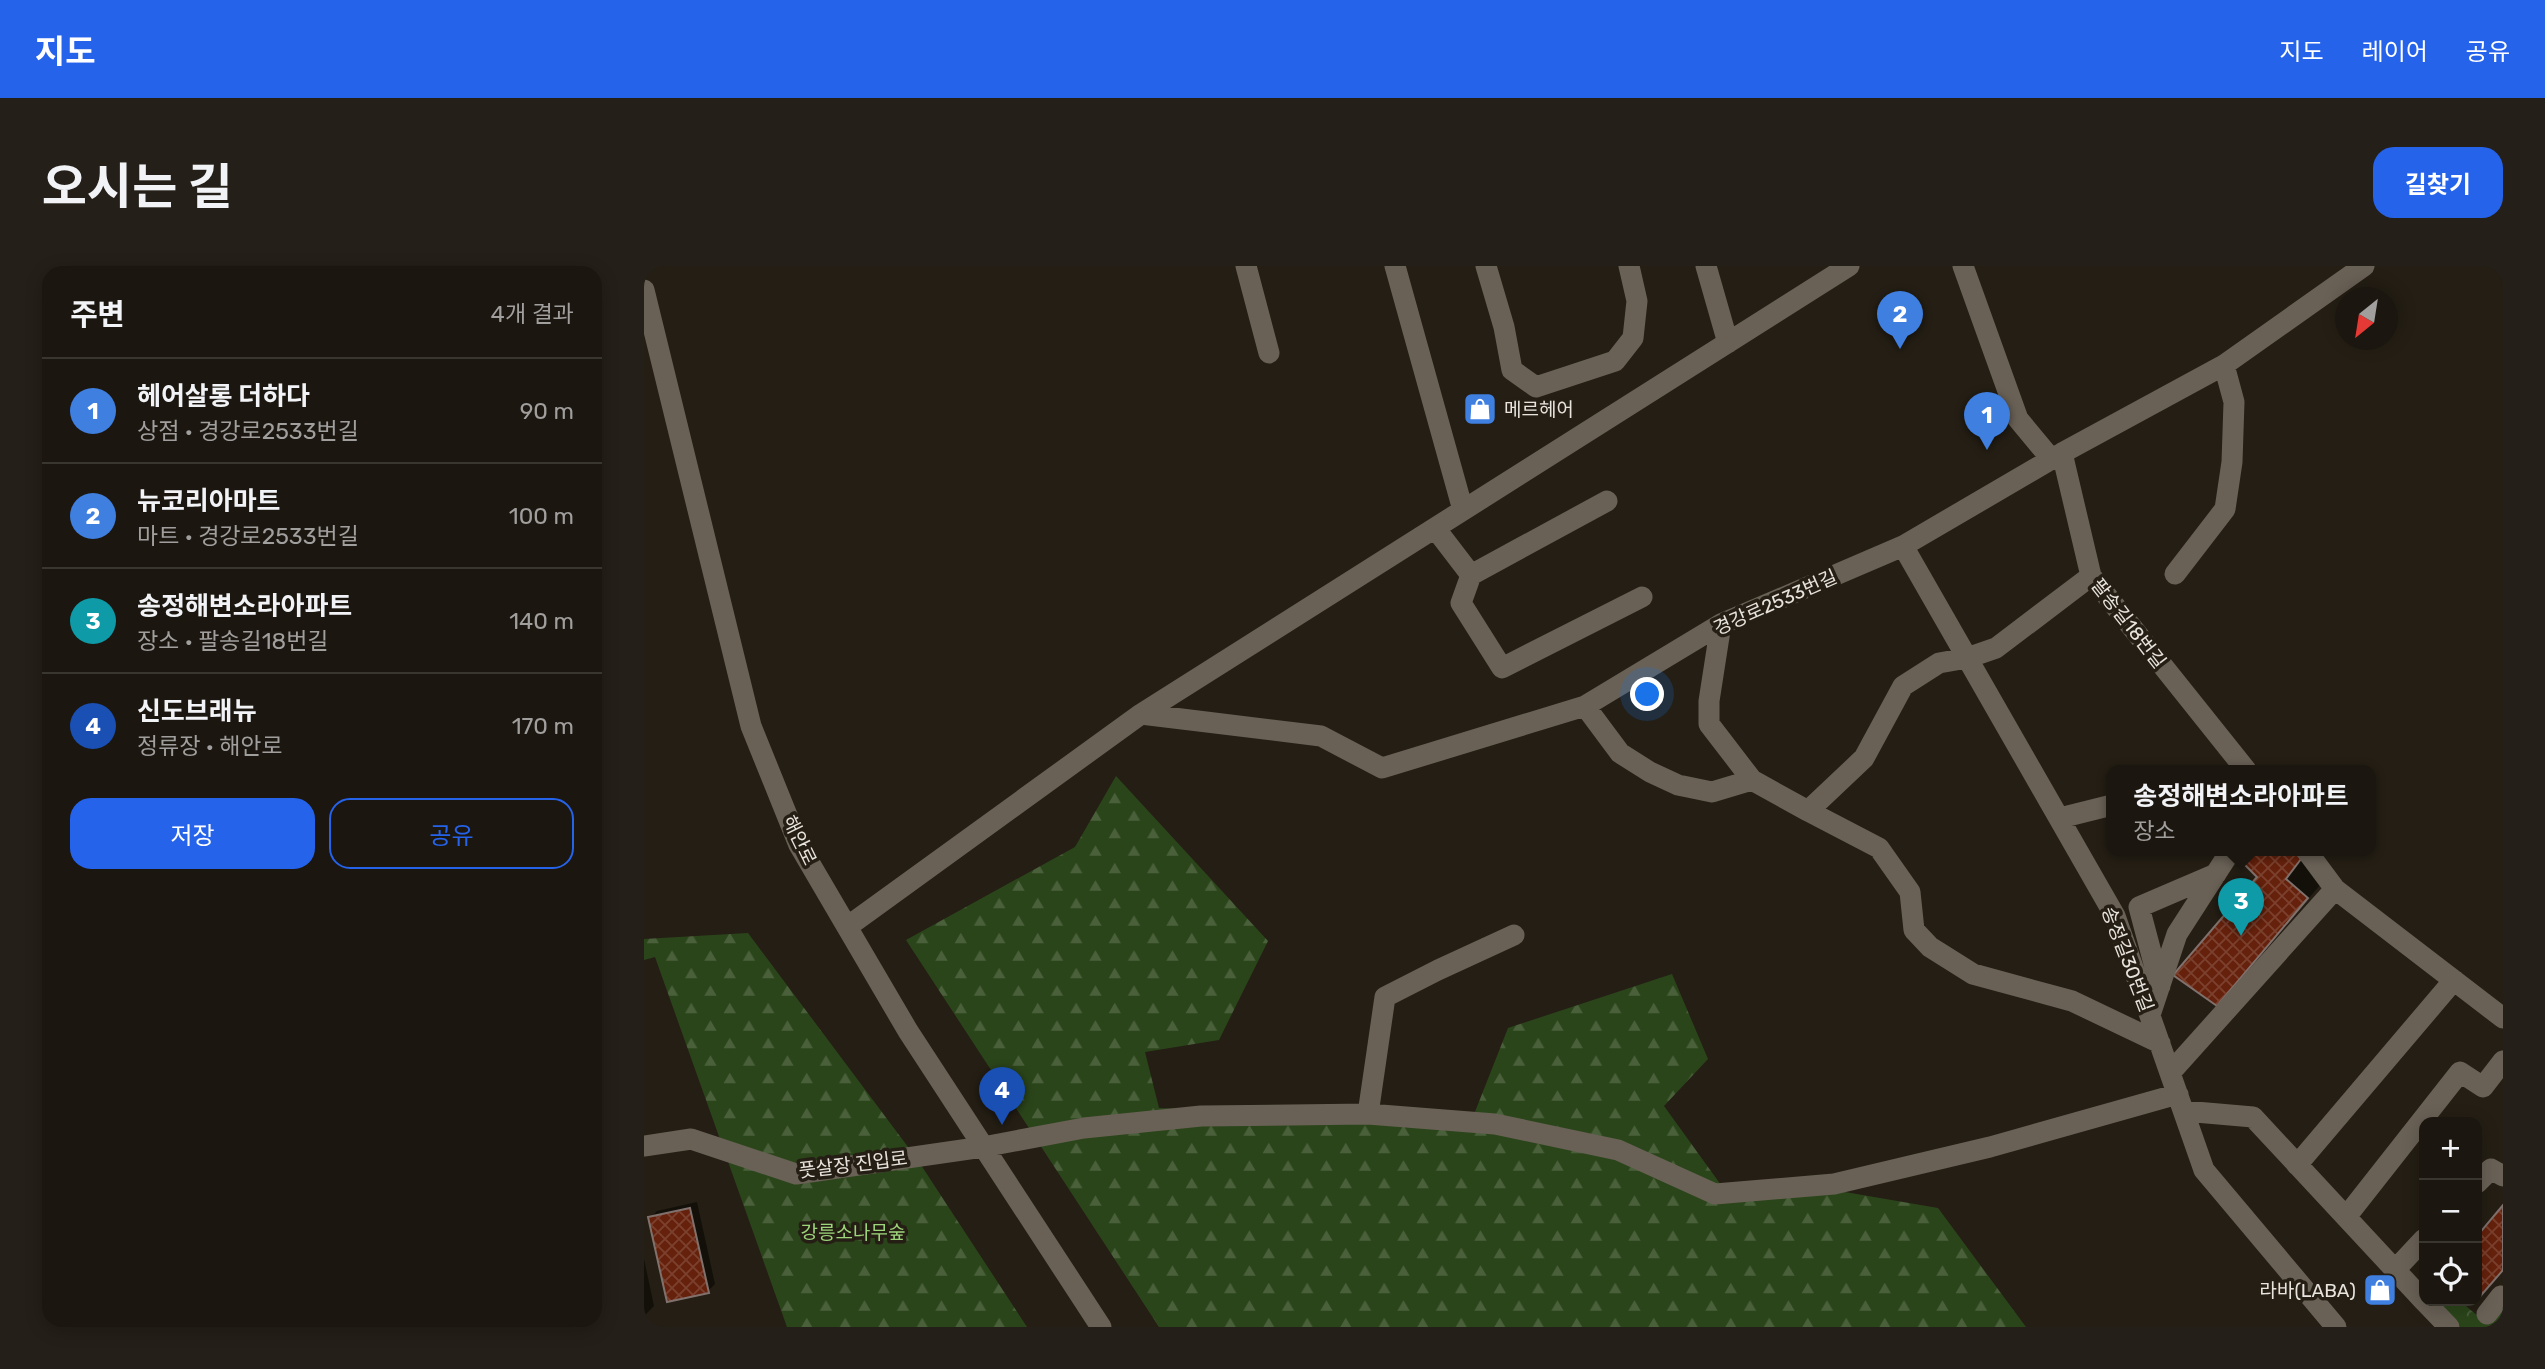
<!DOCTYPE html>
<html lang="ko">
<meta charset="utf-8">
<style>
:root{--surface:#1b160f;--page:#241f18;--text:#f1f3f6;--muted:#a09f9e;--line:#39352f;--accent:#2563eb}
body{margin:0;font-family:Rubik,"Noto Sans KR",sans-serif;background:var(--page);color:var(--text)}
.controls{position:absolute;right:21px;bottom:21px;display:grid;overflow:hidden;border-radius:14px;box-shadow:0 4px 18px #0003}
.controls button{width:63px;height:63px;display:grid;place-items:center;padding:0;border:0;border-bottom:2px solid var(--line);background:var(--surface);color:var(--text);font:35px sans-serif}
.compass{position:absolute;left:1691px;top:21px;width:63px;height:63px;border-radius:50%;background:var(--surface);box-shadow:0 4px 18px #0003;rotate:210deg}
.you{position:absolute;left:1004px;top:429px;width:24px;height:24px;margin:-18px;border:5px solid #fff;border-radius:50%;background:#1a73e8;box-shadow:0 0 0 10px #1a73e833}
.badge{display:grid;place-items:center;width:46px;height:46px;border-radius:50%;background:var(--accent);color:#fff;font-size:23px;font-weight:700}
.pin{position:absolute;translate:-50% -58px;filter:drop-shadow(0 2px 4px #0008)}
.pin::after{content:'';position:absolute;top:37px;width:24px;height:21px;background:inherit;clip-path:polygon(0 0,100% 0,50% 100%)}
.popup{position:absolute;left:1462px;top:499px;width:270px;height:91px;box-sizing:border-box;display:grid;place-content:center;border-radius:14px;background:var(--surface);filter:drop-shadow(0 2px 5px #0005);font-size:23px;white-space:nowrap;color:var(--muted)}
.popup b{font-size:26px;color:var(--text)}
.popup::after{content:'';position:absolute;left:50%;top:100%;margin-left:-14px;border:14px solid transparent;border-top-color:var(--surface)}
.list{margin:0;padding:0;list-style:none}
h2{display:flex;justify-content:space-between;align-items:center;height:91px;margin:0;padding:0 28px;font-size:30px}
h2 small{font-size:23px;font-weight:400;color:var(--muted)}
.list li{display:grid;grid-template-columns:46px 1fr auto;gap:21px;align-items:center;box-sizing:border-box;height:105px;padding:0 28px;border-top:2px solid var(--line)}
.list b{display:block;font-size:26px;white-space:nowrap}
.list p{margin:0;font-size:23px;white-space:nowrap;color:var(--muted)}
.list em{font-size:23px;font-style:normal;color:var(--muted)}
.actions{display:flex;gap:14px;padding:21px 28px}
.actions a{flex:1;padding:16px 0;border:2px solid var(--accent);border-radius:21px;text-align:center;font-size:24px;color:var(--accent)}
.actions .main{background:var(--accent);color:#fff}
.icon{flex:none;width:38px;height:38px;fill:none;stroke:currentColor;stroke-width:2;stroke-linecap:round;stroke-linejoin:round}
.map{position:relative;flex:none;width:1859px;height:1061px;overflow:hidden;border-radius:21px}
header{display:flex;align-items:center;gap:42px;box-sizing:border-box;height:98px;padding:0 35px;background:var(--accent);color:#fff}
header strong{font-size:33px}
nav{display:flex;gap:38px;margin-inline-start:auto;font-size:24px}
.intro{display:flex;align-items:center;justify-content:space-between;box-sizing:border-box;height:168px;padding:0 42px}
h1{margin:0;font-size:49px}
.button{padding:18px 32px;border-radius:21px;background:var(--accent);color:#fff;font-size:24px;font-weight:700}
main{display:flex;gap:42px;padding:0 42px}
aside{flex:1;background:var(--surface);border-radius:21px;box-shadow:0 4px 18px #0003}
.map>svg:first-child{display:block}
</style>
<header>
<strong>지도</strong>
<nav><a>지도</a><a>레이어</a><a>공유</a></nav>
</header>
<div class="intro"><h1>오시는 길</h1><a class="button">길찾기</a></div>
<main>
<aside>
<h2>주변<small>4개 결과</small></h2>
<ul class="list">
<li><span class="badge" style="background:#3f7fe0">1</span><div><b>헤어살롱 더하다</b><p>상점 · 경강로2533번길</p></div><em>90 m</em></li>
<li><span class="badge" style="background:#3f7fe0">2</span><div><b>뉴코리아마트</b><p>마트 · 경강로2533번길</p></div><em>100 m</em></li>
<li><span class="badge" style="background:#0f9aa8">3</span><div><b>송정해변소라아파트</b><p>장소 · 팔송길18번길</p></div><em>140 m</em></li>
<li><span class="badge" style="background:#1a4fb4">4</span><div><b>신도브래뉴</b><p>정류장 · 해안로</p></div><em>170 m</em></li>
</ul>
<div class="actions"><a class="main">저장</a><a>공유</a></div>
</aside>
<div class="map">
<svg width="1859" height="1061" viewBox="0 0 1859 1061">
<defs>
<pattern id="forest-firs" width="22" height="20" patternUnits="userSpaceOnUse" patternTransform="scale(1.75)"><rect width="22" height="20" fill="#2b451a"/><path d="M5 1l3.5 6h-7zM16 11l3.5 6h-7z" fill="#4a603b"/></pattern>
<pattern id="park-crowns" width="20" height="18" patternUnits="userSpaceOnUse" patternTransform="scale(1.75)"><rect width="20" height="18" fill="#2b451a"/><path d="M2 6a3 3 0 1 1 6 0M12 15a3 3 0 1 1 6 0" fill="none" stroke="#4a603b"/></pattern>
<pattern id="building-cross-hatch" width="8" height="8" patternUnits="userSpaceOnUse" patternTransform="scale(1.75)"><rect width="8" height="8" fill="#65210b"/><path d="M0 0l8 8M0 8l8-8" fill="none" stroke="#7b412e"/></pattern>
</defs>
<rect width="100%" height="100%" fill="#241e14"/>
<path fill="url(#forest-firs)" d="M 472,510 L 624,675 L 575,774 L 501,786 L 515,842 L 724,848 L 827,856 L 864,762 L 1028,708 L 1064,793 L 1020,840 L 1077,919 L 1166,920 L 1294,942 L 1382,1061 L 515,1061 L 262,674 L 431,581 Z
M 104,667 L 273,893 L 383,1061 L 143,1061 L 11,691 L 0,694 L 0,673 Z"/>
<path fill="url(#park-crowns)" d="M 1786,1035 L 1816,1035 L 1841,1056 L 1859,1042 L 1859,1061 L 1816,1061 Z"/>
<path fill="#0007" d="M 1614,584 L 1666,584 L 1682,612 L 1592,718 L 1572,738 L 1615,611 Z
M 53,936 L 71,1018 L 64,1025 L 6,952 L 13,945 Z
M 0,993 L 10,1040 L 0,1050 Z"/>
<path fill="url(#building-cross-hatch)" stroke="#80716d" stroke-width="2" d="M 1612,584 L 1651,584 L 1657,593 L 1642,613 L 1664,632 L 1573,740 L 1529,709 L 1613,611 L 1600,598 Z
M 1859,939 L 1859,1004 L 1833,1034 L 1833,970 Z
M 46,942 L 65,1027 L 23,1036 L 4,951 Z"/>
<g fill="none" stroke-linecap="round" stroke-linejoin="round">
<path stroke="#696156" stroke-width="21" d="M 602,0 L 625,87
M 751,0 L 819,244
M 842,0 L 860,61 L 868,104 L 892,121 L 971,95 L 989,72 L 993,35 L 985,0
M 1062,0 L 1084,77
M 1319,0 L 1374,153 L 1408,194
M 0,24 L 107,460 L 155,579 L 264,765 L 457,1061
M 1418,187 L 1447,310 L 1602,504
M 791,262 L 827,309 L 963,235
M 1259,280 L 1471,650 L 1560,904 L 1692,1061
M 1531,308 L 1581,243 L 1588,196 L 1590,136 L 1580,99
M 827,309 L 817,337 L 858,402 L 998,331
M 1447,310 L 1352,382 L 1323,392 L 1295,397 L 1259,420 L 1220,492 L 1164,545 L 1235,582 L 1266,626 L 1270,664 L 1286,681 L 1329,708 L 1428,735 L 1516,777
M 1077,358 L 1065,435 L 1065,458 L 1108,514 L 1164,545
M 941,440 L 976,487 L 1006,506 L 1034,519 L 1068,526 L 1108,514
M 497,448 L 677,470 L 738,502 L 941,440 L 1077,358 L 1259,280 L 1418,187 L 1580,99 L 1720,0
M 1416,552 L 1468,539
M 1662,584 L 1691,623 L 1859,752
M 203,661 L 497,448 L 1205,0
M 1516,720 L 1495,641 L 1572,608
M 1506,749 L 1533,668 L 1582,592 L 1591,584
M 1526,807 L 1691,623
M 1540,845 L 1609,851 L 1780,1035
M 724,848 L 741,731 L 794,704 L 870,669
M 0,880 L 47,873 L 152,908 L 339,881 L 440,862 L 557,850 L 724,848 L 851,858 L 974,884 L 1071,928 L 1190,918 L 1346,881 L 1534,828
M 1653,899 L 1810,714
M 1833,917 L 1847,903 L 1859,910
M 1702,951 L 1816,806 L 1839,821 L 1859,795
M 1751,1004 L 1780,973
M 1780,1035 L 1805,1061
M 1843,1048 L 1857,1030 L 1859,1032"/>
</g>
<defs>
<symbol id="shop-square" viewBox="-11 -11 22 22"><rect x="-9" y="-9" width="18" height="18" rx="4" fill="#3f7fe0" stroke="#241e14"/><path d="M-5-2.5h2.3a2.7 3.5 0 0 1 5.4 0H5L5.5 6h-11ZM-1.5-2.5h3a1.5 2.3 0 0 0-3 0Z" fill="#fff"/></symbol>
</defs>
<g fill-rule="evenodd">
<use href="#shop-square" x="817" y="124" width="38" height="38"/>
<use href="#shop-square" x="1717" y="1005" width="38" height="38"/>
</g>
<g text-anchor="middle" stroke-width="7" stroke-linejoin="round" paint-order="stroke">
<g font-size="19" fill="#e8e3dd" stroke="#241e14" text-anchor="start">
<text x="860" y="150">메르헤어</text>
<text x="1712" y="1031" text-anchor="end">라바(LABA)</text>
</g>
<g font-size="19" fill="#e8e3dd" stroke="#241e14">
<text transform="translate(1131 336) rotate(-24)" y="7">경강로2533번길</text>
<text transform="translate(1485 357) rotate(52)" y="7">팔송길18번길</text>
<text transform="translate(156 574) rotate(64)" y="7">해안로</text>
<text transform="translate(1484 693) rotate(69)" y="7">송정길30번길</text>
<text transform="translate(209 898) rotate(-7)" y="7">풋살장 진입로</text>
</g>
<g font-size="19" fill="#9dd57a" stroke="#241e14">
<text x="209" y="973">강릉소나무숲</text>
</g>
</g>
</svg>
<div class="controls">
<button>+</button>
<button>−</button>
<button><svg class="icon" aria-label="locate" viewBox="0 0 24 24"><circle cx="12" cy="12" r="6"/><path d="M12 2v4M12 18v4M2 12h4M18 12h4"/></svg></button>
</div>
<svg class="compass" viewBox="-18 -18 36 36"><path d="M0-13l5 13h-10z" fill="#e53935"/><path d="M0 13l5-13h-10z" fill="#a09f9e"/></svg>
<div class="you"></div>
<div class="pin badge" style="left:1343px;top:184px;background:#3f7fe0">1</div>
<div class="pin badge" style="left:1256px;top:83px;background:#3f7fe0">2</div>
<div class="pin badge" style="left:1597px;top:670px;background:#0f9aa8">3</div>
<div class="popup"><b>송정해변소라아파트</b>장소</div>
<div class="pin badge" style="left:358px;top:859px;background:#1a4fb4">4</div>
</div>
</main>
